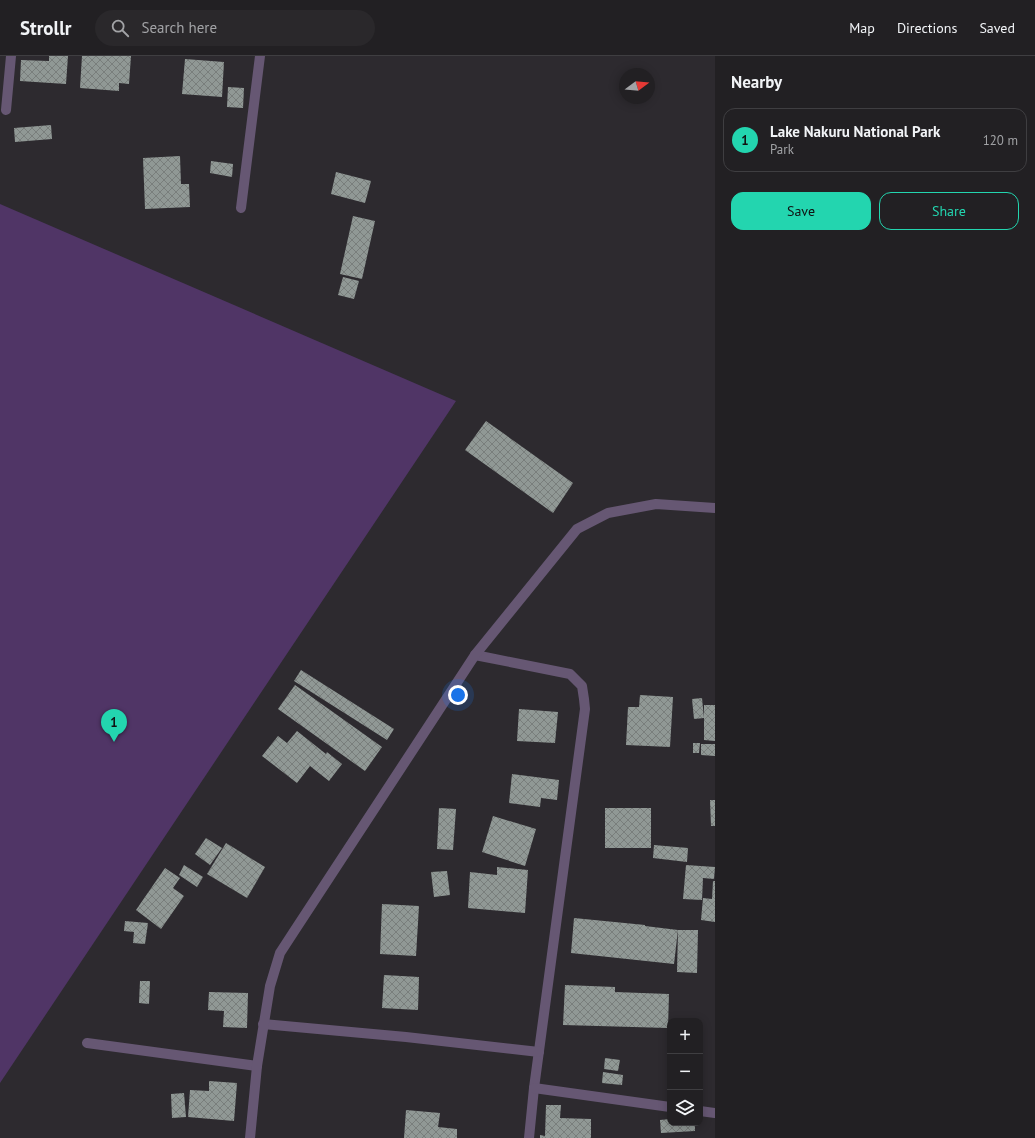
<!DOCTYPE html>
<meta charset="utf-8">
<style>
body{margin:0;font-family:"PT Sans",sans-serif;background:#2a282b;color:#f1f3f6}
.controls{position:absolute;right:12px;bottom:12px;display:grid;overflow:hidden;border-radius:8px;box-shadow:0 2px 10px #0003}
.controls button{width:36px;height:36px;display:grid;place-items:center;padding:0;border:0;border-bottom:1px solid #3f3e41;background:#222023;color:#f1f3f6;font:20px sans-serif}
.compass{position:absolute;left:619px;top:12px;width:36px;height:36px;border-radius:50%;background:#222023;box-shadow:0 2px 10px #0003;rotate:74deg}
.you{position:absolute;left:458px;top:639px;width:14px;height:14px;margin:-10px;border:3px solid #fff;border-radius:50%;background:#1a73e8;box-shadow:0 0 0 6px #1a73e833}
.badge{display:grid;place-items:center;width:26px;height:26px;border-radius:50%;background:#23d5af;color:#111;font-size:13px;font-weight:700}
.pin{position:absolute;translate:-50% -33px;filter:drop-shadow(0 1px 2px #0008)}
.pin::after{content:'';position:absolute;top:21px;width:14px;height:12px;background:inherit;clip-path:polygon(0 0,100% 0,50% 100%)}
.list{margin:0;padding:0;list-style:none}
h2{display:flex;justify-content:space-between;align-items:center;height:52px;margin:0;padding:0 16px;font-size:17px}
h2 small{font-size:13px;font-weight:400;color:#a2a3a6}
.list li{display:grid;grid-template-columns:26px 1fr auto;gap:12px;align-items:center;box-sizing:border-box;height:64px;margin:0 8px 8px;padding:0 8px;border:1px solid #3f3e41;border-radius:12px}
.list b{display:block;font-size:15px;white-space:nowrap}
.list p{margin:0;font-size:13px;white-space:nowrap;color:#a2a3a6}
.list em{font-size:13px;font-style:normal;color:#a2a3a6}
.actions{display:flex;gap:8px;padding:12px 16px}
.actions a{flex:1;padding:9px 0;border:1px solid #23d5af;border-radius:12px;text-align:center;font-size:14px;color:#23d5af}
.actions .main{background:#23d5af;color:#111}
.icon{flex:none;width:22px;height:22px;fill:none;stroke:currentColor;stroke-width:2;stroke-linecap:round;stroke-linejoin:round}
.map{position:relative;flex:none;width:715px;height:1082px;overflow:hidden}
header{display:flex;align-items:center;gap:24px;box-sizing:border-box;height:56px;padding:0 20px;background:#222023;border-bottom:1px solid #3f3e41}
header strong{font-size:19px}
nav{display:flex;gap:22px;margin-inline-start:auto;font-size:14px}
.search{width:280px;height:36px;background:#2a282b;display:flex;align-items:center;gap:10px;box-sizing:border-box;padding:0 14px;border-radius:22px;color:#a2a3a6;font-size:15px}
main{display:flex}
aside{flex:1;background:#222023}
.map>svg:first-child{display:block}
.park{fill:#503566}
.building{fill:url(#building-cross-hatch)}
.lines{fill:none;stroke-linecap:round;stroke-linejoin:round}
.minor{stroke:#665773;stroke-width:10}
</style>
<header>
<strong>Strollr</strong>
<div class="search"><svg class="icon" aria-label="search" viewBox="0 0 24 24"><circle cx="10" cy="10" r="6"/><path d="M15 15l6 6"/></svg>Search here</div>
<nav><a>Map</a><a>Directions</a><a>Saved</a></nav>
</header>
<main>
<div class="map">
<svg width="715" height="1082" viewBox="0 0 715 1082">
<defs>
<pattern id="building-cross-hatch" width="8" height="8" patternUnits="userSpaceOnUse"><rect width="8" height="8" fill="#909895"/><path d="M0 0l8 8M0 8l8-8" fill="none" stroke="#797e7c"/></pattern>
</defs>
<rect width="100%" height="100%" fill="#2d2a2f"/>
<!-- park -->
<path class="park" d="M0,148l456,197 -456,682z"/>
<!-- building -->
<g class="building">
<path d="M49,0h19l-2,28 -46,-3 1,-21 28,1z"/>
<path d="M82,0h49l-2,28 -10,-1v8l-39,-3z"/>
<path d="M185,3l39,3 -2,35 -40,-3z"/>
<path d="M228,31l16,1 -1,20 -16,-1z"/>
<path d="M51,69l1,14 -37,3 -1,-14z"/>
<path d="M180,100l1,28h8l1,23 -45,2 -2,-51z"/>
<path d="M211,105l22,3 -1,13 -22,-4z"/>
<path d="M336,116l35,9 -6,22 -34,-9z"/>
<path d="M353,160l22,5 -13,58 -22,-5z"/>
<path d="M343,221l16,4 -5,18 -16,-4z"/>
<path d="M486,365l87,62 -20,30 -88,-63z"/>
<path d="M301,614l93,59 -7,11 -93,-59z"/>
<path d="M295,629l87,62 -17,24 -87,-62z"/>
<path d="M640,639l33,2 -3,50 -44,-2 2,-38h11z"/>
<path d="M702,642l2,20 -10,1 -2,-20z"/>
<path d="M704,649h11v36l-11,-1z"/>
<path d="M519,653l39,3 -3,31 -38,-2z"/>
<path d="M297,675l29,23 1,-2 15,12 -13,17 -19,-15 -13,17 -35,-27 16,-20 9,7z"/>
<path d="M693,687h7l-1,10h-6z"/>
<path d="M701,688h14v12l-14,-1z"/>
<path d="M512,718l47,6 -2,20 -16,-2 -1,9 -31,-4z"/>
<path d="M710,744h5v26h-4z"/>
<path d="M439,752l17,1 -3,41 -16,-1z"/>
<rect x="605" y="752" width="46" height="40"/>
<path d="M493,760l43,13 -11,37 -43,-14z"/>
<path d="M206,782l16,10 -12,17 -15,-11z"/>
<path d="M226,787l39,24 -18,31 -40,-24z"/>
<path d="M654,789l34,3 -1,14 -34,-4z"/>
<path d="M184,809l19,12 -6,10 -18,-12z"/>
<path d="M686,809l29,2 -1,12 -11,-1 -1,22 -19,-1z"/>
<path d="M497,811l31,3 -3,43 -57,-5 2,-36 27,3z"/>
<path d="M165,812l15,10 -7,10 11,8 -23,33 -25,-19z"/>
<path d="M447,815l3,24 -16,2 -3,-25z"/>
<path d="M713,825h2v41l-14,-2 2,-22 9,1z"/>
<path d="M382,848l37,2 -3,50 -36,-2z"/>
<path d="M574,862l71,7v1l33,4 -4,34 -103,-11z"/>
<path d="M125,865l23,2 -3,21 -12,-1 1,-11 -10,-1z"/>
<path d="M678,874h20l-1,43 -20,-1z"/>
<path d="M384,919l35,2 -1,33 -36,-2z"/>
<path d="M140,925h10l-1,23 -10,-1z"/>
<path d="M565,929l50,2v5l54,2 -1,34 -105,-3z"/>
<path d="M209,936l39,1 -1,35 -24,-1 1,-16 -16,-1z"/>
<path d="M605,1002l15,2 -2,11 -14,-2z"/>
<path d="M603,1016l20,3 -1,10 -20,-2z"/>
<path d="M209,1025l28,2 -3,38 -46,-4 2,-27 19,1z"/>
<path d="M184,1037l2,24 -14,1 -1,-24z"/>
<path d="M546,1049h15l-1,13 31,1v19h-51v-3l5,1z"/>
<path d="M406,1054l34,3 -2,14 19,2v9h-53z"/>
<path d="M670,1063v4h25v8l-34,2 -1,-13z"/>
</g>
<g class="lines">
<!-- minor -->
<g class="minor">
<path d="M6,54l5,-54"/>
<path d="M241,152l19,-152"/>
<path d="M475,599l95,19 12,12 2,13 1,10 -51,379 -5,50"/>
<path d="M263,968l143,13 133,15"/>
<path d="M87,987l170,23"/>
<path d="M534,1032l136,19"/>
<path d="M700,1055l15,2"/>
<path d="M250,1082l7,-72 13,-80 10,-33 13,-20 182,-278 102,-126 31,-16 48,-9 59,4"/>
</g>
</g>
</svg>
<div class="controls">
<button>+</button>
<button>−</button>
<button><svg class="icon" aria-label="layers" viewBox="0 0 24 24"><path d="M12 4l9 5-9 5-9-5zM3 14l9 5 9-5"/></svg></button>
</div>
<svg class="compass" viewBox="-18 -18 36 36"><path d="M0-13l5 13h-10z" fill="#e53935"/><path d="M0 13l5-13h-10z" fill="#a2a3a6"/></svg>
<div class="you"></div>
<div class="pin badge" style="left:114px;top:686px">1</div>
</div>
<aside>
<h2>Nearby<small></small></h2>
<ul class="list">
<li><span class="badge">1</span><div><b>Lake Nakuru National Park</b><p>Park</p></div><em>120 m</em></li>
</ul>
<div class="actions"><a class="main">Save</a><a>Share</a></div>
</aside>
</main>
